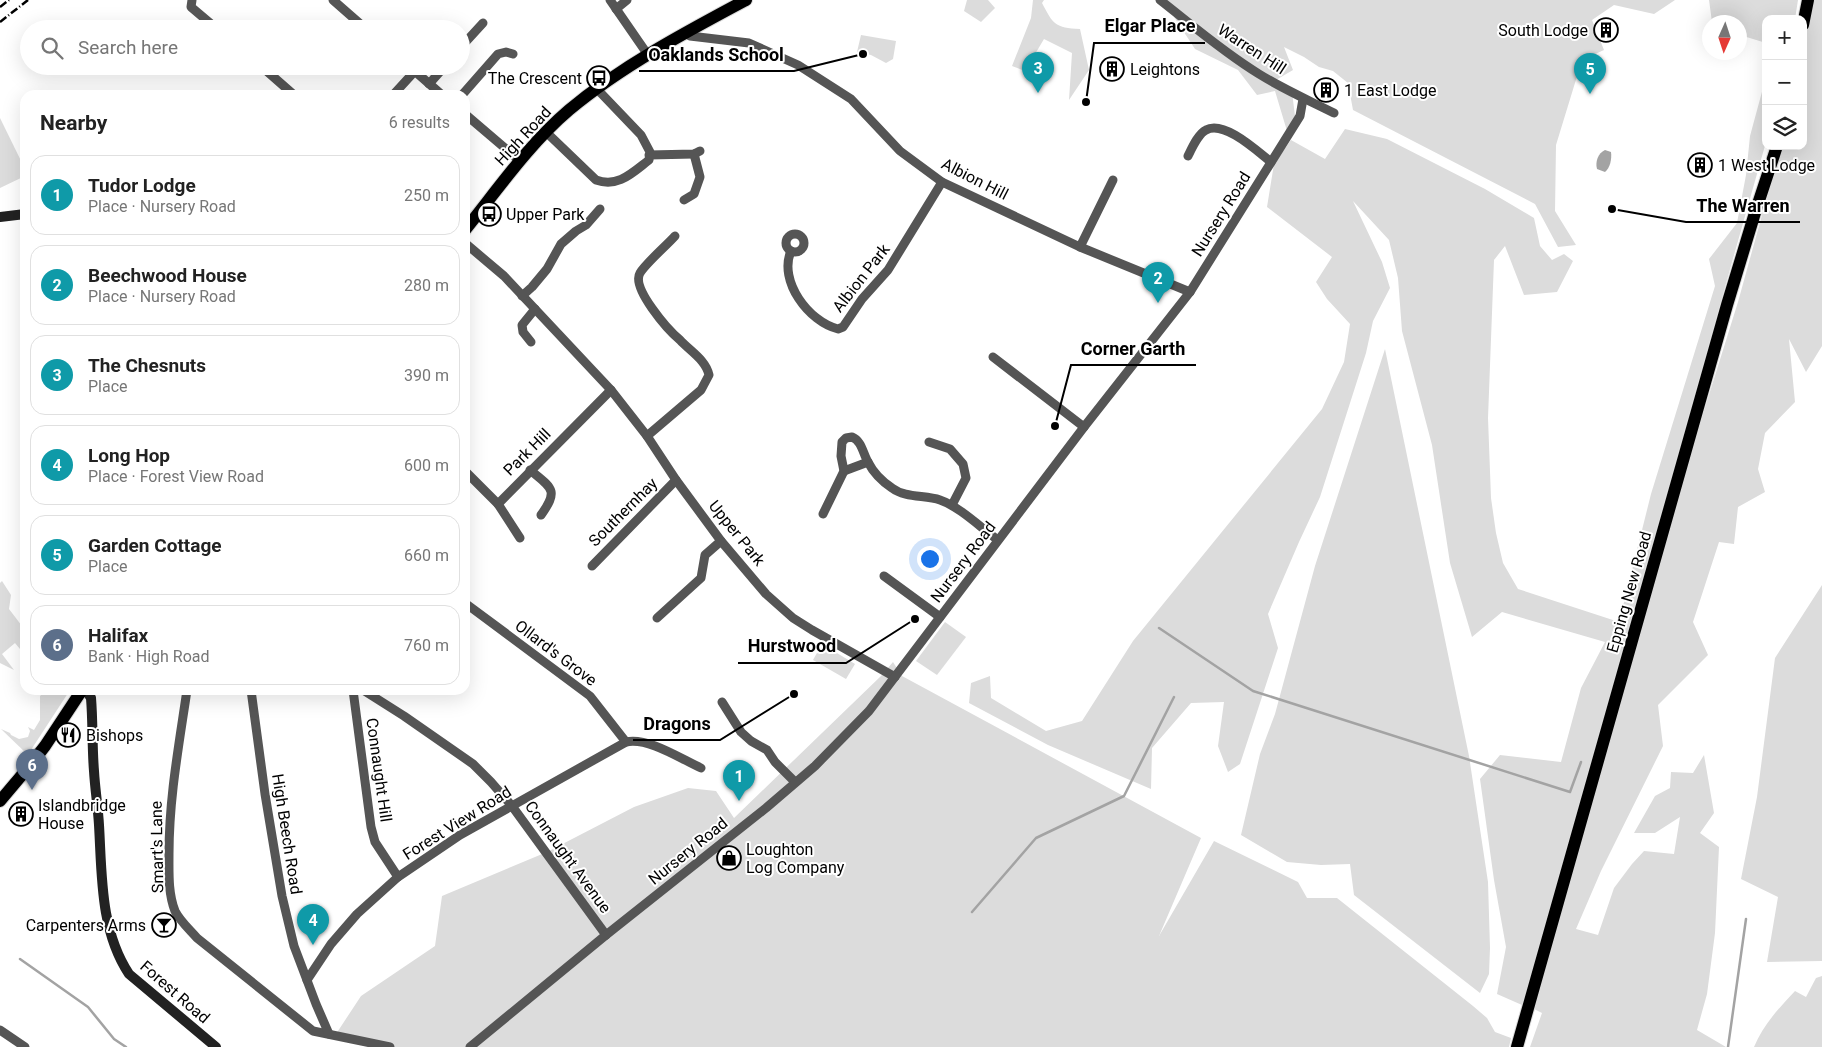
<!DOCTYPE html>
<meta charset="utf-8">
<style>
body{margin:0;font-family:Roboto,sans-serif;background:#f2f2f2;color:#222}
.controls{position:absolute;right:15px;top:15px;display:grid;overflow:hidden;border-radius:10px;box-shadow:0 5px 20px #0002}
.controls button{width:45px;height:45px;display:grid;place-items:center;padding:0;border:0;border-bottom:1px solid #e0e0e0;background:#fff;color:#222;font:25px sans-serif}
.compass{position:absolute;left:1702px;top:15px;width:45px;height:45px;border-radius:50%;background:#fff;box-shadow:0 5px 20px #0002;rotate:183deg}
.you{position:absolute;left:929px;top:558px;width:18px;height:18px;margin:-12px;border:4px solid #fff;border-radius:50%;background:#1a73e8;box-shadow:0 0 0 8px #1a73e833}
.badge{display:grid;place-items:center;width:32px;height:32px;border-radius:50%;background:#db2777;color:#fff;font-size:16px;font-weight:700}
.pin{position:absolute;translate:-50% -41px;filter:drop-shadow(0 1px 2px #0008)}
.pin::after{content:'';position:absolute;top:26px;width:18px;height:15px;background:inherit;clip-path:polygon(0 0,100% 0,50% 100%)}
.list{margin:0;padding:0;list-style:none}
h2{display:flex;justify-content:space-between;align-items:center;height:65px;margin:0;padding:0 20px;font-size:21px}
h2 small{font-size:16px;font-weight:400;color:#767676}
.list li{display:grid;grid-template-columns:32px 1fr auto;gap:15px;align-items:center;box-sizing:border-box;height:80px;margin:0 10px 10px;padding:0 10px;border:1px solid #e0e0e0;border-radius:15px}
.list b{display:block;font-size:19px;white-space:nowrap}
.list p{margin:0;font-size:16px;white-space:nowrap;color:#767676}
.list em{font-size:16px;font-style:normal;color:#767676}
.icon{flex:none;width:28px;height:28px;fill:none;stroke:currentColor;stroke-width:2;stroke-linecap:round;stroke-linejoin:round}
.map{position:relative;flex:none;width:1822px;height:1047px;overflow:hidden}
.search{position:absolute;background:#fff;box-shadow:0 5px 20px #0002;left:20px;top:20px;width:450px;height:55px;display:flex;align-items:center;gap:12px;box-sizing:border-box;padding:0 18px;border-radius:28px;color:#767676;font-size:19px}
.panel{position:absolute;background:#fff;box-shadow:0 5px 20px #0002;left:20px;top:90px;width:450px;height:605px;border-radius:15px}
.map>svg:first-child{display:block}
.green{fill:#dcdcdc}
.water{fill:#a3a3a3}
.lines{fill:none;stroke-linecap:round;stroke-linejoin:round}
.stream{stroke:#a3a3a3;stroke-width:2.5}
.primary-casing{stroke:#dbdbdb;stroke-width:14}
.street{stroke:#555;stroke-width:9}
.secondary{stroke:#222;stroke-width:10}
.primary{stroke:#000;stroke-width:12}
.rail{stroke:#000;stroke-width:2.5;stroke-dasharray:8 2.5 1 2.5;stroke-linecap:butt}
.labels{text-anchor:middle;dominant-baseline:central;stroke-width:4;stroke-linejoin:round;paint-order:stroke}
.poi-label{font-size:16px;fill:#000;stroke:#fff;text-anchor:start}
.street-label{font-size:16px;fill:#000;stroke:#fff}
.leader{fill:none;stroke:#000;stroke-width:2}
.callout-dot{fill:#000;stroke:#fff;stroke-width:2}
.callout-label{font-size:18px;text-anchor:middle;font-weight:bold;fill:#000;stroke:#fff;stroke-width:4;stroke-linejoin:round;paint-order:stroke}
</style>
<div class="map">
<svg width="1822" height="1047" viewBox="0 0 1822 1047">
<rect width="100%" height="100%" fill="#fff"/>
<!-- green -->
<g class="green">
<path d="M967,0h21l7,8 -14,14 -17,-11z"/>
<path d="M1033,0h11l-2,3c11,21 13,25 38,26l9,41 -20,30 3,-47 -28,-14 -19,32 -13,-5 19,-48z"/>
<path d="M1163,0h512l-21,14 -40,-9 -22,15 12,30 -22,10 -26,85 -1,66 21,34 -18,2 -23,-43 -182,-94 -5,-27 -15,-12 -14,-4 -15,-10 -20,-10 9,23 -17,10 16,12 3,24 -8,15 -12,-40 -18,4 -19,-25 -43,-21z"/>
<path d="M1709,0h89l-3,19h-29v24l-26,-8v-13h-28z"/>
<path d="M1811,0h11v346l-16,26 -17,-33 6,63 -30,31 -7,36 7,23 -27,15 -4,37 -15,-2 -26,80 15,33 -50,50 5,41 -62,125 -25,58 22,6 16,-47 18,-24 12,-13 30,3 6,-37 -25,16h-21l21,-37 15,-8 1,-16 22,1 11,-18 10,58 -14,20 19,14 -4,86 -8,61 -10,36 29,17h-196l12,-34 -8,-4 56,-205 48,-161 44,-162 56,-179 43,-156h22v-100z"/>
<path d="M861,35l35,6 -3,18 -7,4 -15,-8 -14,-3z"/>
<path d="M1766,77v65l-244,863 -25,-11 9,-47 -12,-67 -14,-101 20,-24 61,7 20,-74 24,-46 -103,-30 -30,25 -22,-74 -18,-118 -30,-114 -4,-53 -9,-38 -36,-39 29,61 8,26 -17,33 -7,32 -46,144 -21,45 -31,72 10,34 -38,116 -12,8 -10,-26 6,-44 -33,1 -39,45 -1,41 -103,-44 -79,-42 2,-20 19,-7 1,22 55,33 36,-10 51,-80 189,-232 22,-47 6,-38 -23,-25 -11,-17 16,-25 -65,-50 7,-43 17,-24 34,19 20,-30 42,10 98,50 49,29 6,28 12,14 12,-6 9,7 -16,31 -33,3 -19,-49 -11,14 -6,158 3,80 5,35 7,30 15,26 101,33 32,-128 64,-208 -6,-27 28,-36 9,-48 4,-39z"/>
<path d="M0,118l25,51v7l-25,12z"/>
<path d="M1385,349l84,407 19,126 2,66 -1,26 -9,19 -126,-98 -4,-31 -29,1 -34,-3 -46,-27 19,-81 15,-40 40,-148z"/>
<path d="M2,581l9,14 -2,14 16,21v25l-10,-12 -13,11 12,16 -14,-7v-80z"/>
<path d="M1822,585v376l-55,1 11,-65 -37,-18 16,-82 18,-139z"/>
<path d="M945,622l21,15 -29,38 -21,-14z"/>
<path d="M822,644l33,20 -9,15 -33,-19z"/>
<path d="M893,662l9,14 299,162 -42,98 55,-95 84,41 9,16h30l136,108 14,12 8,14 16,6 -2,9h-1115l-58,-13 25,-38 74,-50 7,-50 105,-44 87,-45 54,-19 28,3 18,27 147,-142z"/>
<path d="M46,690h24l-41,63 -2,1 -26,-25 9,4 1,2 8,4 9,-2 2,-6 -2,-4 6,3 6,-10v-24z"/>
<path d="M1822,976v71h-68c9,-22 25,-39 41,-56l11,6 10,-19z"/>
</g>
<!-- water -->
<path class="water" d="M1605,150l6,2c1,7 -1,16 -6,20l-8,-3c-2,-7 1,-16 8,-19z"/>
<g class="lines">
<!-- stream -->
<g class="stream">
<path d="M1159,628l94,63 317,101 11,-30"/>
<path d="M972,912l64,-74 88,-42 50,-99"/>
<path d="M20,959l68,48 26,32 12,8"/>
<path d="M1728,1047l18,-128"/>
</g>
<!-- primary casing -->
<g class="primary-casing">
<g id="primary">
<path d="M1803,25l5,-25"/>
<path d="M465,230c33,-41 64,-86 104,-120 53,-44 117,-78 177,-110"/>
<path d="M0,801l27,-32 18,-23 37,-56"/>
<path d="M1517,1047l210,-742 27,-89 23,-70"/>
</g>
</g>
<!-- street -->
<g class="street">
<path d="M192,0l-1,7 26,22"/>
<path d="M333,0l33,29"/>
<path d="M610,0l38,55"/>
<path d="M1160,0c32,25 63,52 99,74 24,15 49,26 75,39"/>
<path d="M616,9l11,-9"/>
<path d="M685,33l5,3 59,7 49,22 53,34 49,52 42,31 138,65 110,45"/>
<path d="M461,47l22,-24"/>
<path d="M261,66l33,29"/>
<path d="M409,66l33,29"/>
<path d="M429,84l16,-18"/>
<path d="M393,95l22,-24"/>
<path d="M462,95l36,-41 8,-2 7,2"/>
<path d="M465,114l55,47"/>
<path d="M546,132l50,48c22,8 36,-7 53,-20l1,-8 -9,-17 -44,-46"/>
<path d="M649,155l45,-1 6,-3"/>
<path d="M1188,156c4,-8 10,-22 18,-26 18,-10 51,21 65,32"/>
<path d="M684,200l10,-6 6,-17 -6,-23"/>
<circle cx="795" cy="243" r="9"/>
<path d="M465,243l39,33 107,114 36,46 29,44 45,61 45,53 27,24 19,12 83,47"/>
<path d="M1080,247l33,-67"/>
<path d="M791,251c-13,30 18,71 47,78l5,-2 19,-28 26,-29 54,-88"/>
<path d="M522,296l10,-9 15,-18 14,-25 15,-13 10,-6 14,-16"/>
<path d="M531,342l-8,-10 -1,-7 13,-16"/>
<path d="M993,357l91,70"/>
<path d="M647,436l54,-46 8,-15c-3,-15 -19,-24 -29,-35 -12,-10 -49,-52 -40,-67 6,-10 26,-27 35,-37"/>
<path d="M929,442l21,7 13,15 3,14 -14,27"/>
<path d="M530,470c22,18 29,20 11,45"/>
<path d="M465,471l33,33 113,-114"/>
<path d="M844,471l24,-9"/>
<path d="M498,504l22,34"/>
<path d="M823,514l21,-43 -3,-15 1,-14 4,-4 6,-1c10,4 11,17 16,25 5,10 15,20 24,26 13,10 33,7 48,12 20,7 41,28 58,40"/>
<path d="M592,566l84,-86"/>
<path d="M884,576l56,41"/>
<path d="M465,603l125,93 36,46"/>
<path d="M657,618l44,-40 4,-23 16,-14"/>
<path d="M187,690c-8,55 -18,108 -18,164 0,19 -1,39 6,57 5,10 14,18 22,27l116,93 77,16"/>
<path d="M251,690l14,104 17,102 12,50 22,58 13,30"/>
<path d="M353,690l18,137 4,15 23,35"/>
<path d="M363,690l41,26 69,48 18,18 21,24 94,129"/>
<path d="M722,702l19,30 10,9 16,9 8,12 20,20"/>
<path d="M307,980l24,-36 26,-30 41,-37 62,-42 166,-93c22,-5 55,17 75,26"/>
<path d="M0,1030l25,17"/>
<path d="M470,1047l136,-112 160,-127 49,-42 54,-55 215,-284 106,-135 110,-176 3,-17"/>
</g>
<!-- secondary -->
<g class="secondary">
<path d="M0,217l25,-3"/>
<path d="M86,690l5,8c2,24 1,49 3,73 1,18 4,36 5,54 3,50 1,105 30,149l87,73"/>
</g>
<!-- primary -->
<use href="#primary" class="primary"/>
<!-- rail -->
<g class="rail">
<path d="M0,7l9,-7"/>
<path d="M0,22l28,-22"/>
</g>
</g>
<!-- icons -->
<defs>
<g id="building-ring" transform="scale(1.25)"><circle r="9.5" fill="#fff" stroke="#000" stroke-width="1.5"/><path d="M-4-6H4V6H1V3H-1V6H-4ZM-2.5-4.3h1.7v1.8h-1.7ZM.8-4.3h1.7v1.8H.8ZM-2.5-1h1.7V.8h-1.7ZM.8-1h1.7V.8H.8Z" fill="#000"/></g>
<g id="bus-ring" transform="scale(1.25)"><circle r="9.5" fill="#fff" stroke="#000" stroke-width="1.5"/><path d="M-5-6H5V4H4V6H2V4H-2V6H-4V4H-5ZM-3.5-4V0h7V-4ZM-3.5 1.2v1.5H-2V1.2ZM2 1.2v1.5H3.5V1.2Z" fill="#000"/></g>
<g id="restaurant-ring" transform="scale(1.25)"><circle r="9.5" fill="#fff" stroke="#000" stroke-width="1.5"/><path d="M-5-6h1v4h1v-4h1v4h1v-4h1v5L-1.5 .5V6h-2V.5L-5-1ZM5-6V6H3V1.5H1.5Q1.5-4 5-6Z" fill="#000"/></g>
<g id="shop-ring" transform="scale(1.25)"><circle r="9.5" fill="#fff" stroke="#000" stroke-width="1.5"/><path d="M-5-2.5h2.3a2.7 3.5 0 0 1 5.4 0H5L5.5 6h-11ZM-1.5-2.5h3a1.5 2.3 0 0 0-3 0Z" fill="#000"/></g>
<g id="bar-ring" transform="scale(1.25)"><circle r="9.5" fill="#fff" stroke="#000" stroke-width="1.5"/><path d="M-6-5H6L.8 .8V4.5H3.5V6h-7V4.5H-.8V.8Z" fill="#000"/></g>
</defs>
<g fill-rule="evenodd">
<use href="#building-ring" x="1606" y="30"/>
<use href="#building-ring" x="1112" y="69"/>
<use href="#bus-ring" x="599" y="78"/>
<use href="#building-ring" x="1326" y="90"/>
<use href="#building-ring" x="1700" y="165"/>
<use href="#bus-ring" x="489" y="214"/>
<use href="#restaurant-ring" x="68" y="735"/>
<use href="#building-ring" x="21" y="814"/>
<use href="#shop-ring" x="729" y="858"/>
<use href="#bar-ring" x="164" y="925"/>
</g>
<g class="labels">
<!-- poi labels -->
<g class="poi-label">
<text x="1588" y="30" text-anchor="end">South Lodge</text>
<text x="1130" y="69">Leightons</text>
<text x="582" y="78" text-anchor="end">The Crescent</text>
<text x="1344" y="90">1 East Lodge</text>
<text x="1718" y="165">1 West Lodge</text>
<text x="506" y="214">Upper Park</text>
<text x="86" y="735">Bishops</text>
<text x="38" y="805">Islandbridge<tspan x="38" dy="18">House</tspan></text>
<text x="746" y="849">Loughton<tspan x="746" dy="18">Log Company</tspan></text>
<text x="146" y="925" text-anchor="end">Carpenters Arms</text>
</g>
<!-- street labels -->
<g class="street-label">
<text transform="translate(1252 49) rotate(33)">Warren Hill</text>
<text transform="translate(523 136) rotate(-47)">High Road</text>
<text transform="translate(975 179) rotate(27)">Albion Hill</text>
<text transform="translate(1221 214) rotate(-58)">Nursery Road</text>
<text transform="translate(861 278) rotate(-52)">Albion Park</text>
<text transform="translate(527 452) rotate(-45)">Park Hill</text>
<text transform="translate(623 512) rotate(-45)">Southernhay</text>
<text transform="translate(737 533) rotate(51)">Upper Park</text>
<text transform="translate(963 562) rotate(-53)">Nursery Road</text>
<text transform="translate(1629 592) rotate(-74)">Epping New Road</text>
<text transform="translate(556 653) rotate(37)">Ollard's Grove</text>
<text transform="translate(379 770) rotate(82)">Connaught Hill</text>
<text transform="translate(457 823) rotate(-32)">Forest View Road</text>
<text transform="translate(287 834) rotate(81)">High Beech Road</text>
<text transform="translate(157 847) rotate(-91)">Smart's Lane</text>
<text transform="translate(688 851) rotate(-39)">Nursery Road</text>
<text transform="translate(568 857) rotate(54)">Connaught Avenue</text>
<text transform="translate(175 992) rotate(41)">Forest Road</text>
</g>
</g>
<!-- callouts -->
<path class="leader" d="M1086 102L1094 43H1205M863 54L794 71H639M1612 209L1686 222H1800M1055 426L1071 365H1196M915 619L846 663H738M794 694L720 740H633"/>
<g class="callout-dot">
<circle cx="1086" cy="102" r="5"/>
<circle cx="863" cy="54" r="5"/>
<circle cx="1612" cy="209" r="5"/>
<circle cx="1055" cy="426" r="5"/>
<circle cx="915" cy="619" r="5"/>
<circle cx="794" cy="694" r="5"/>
</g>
<g class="callout-label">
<text x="1150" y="32">Elgar Place</text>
<text x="716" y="61">Oaklands School</text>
<text x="1743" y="212">The Warren</text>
<text x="1133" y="355">Corner Garth</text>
<text x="792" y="652">Hurstwood</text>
<text x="677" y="730">Dragons</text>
</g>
</svg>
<div class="controls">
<button>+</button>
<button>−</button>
<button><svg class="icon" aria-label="layers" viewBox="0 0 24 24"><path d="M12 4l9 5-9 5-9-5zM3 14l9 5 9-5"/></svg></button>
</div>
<svg class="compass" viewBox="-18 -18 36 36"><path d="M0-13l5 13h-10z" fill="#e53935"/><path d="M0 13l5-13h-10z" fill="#767676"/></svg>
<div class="you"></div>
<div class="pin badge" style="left:739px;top:801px;background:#0f9aa8">1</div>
<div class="pin badge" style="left:1158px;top:303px;background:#0f9aa8">2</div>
<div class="pin badge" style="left:1038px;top:93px;background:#0f9aa8">3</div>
<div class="pin badge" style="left:313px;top:945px;background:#0f9aa8">4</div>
<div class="pin badge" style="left:1590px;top:94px;background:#0f9aa8">5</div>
<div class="pin badge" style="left:32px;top:790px;background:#5c6f8a">6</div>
<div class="search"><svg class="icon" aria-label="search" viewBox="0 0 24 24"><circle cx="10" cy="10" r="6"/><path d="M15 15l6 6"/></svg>Search here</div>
<section class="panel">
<h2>Nearby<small>6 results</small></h2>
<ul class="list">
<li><span class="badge" style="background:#0f9aa8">1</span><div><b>Tudor Lodge</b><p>Place · Nursery Road</p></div><em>250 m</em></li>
<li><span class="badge" style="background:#0f9aa8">2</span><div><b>Beechwood House</b><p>Place · Nursery Road</p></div><em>280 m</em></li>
<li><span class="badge" style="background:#0f9aa8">3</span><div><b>The Chesnuts</b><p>Place</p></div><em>390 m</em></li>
<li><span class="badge" style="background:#0f9aa8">4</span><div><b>Long Hop</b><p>Place · Forest View Road</p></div><em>600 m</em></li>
<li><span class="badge" style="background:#0f9aa8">5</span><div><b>Garden Cottage</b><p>Place</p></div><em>660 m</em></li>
<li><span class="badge" style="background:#5c6f8a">6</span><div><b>Halifax</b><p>Bank · High Road</p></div><em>760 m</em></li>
</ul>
</section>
</div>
